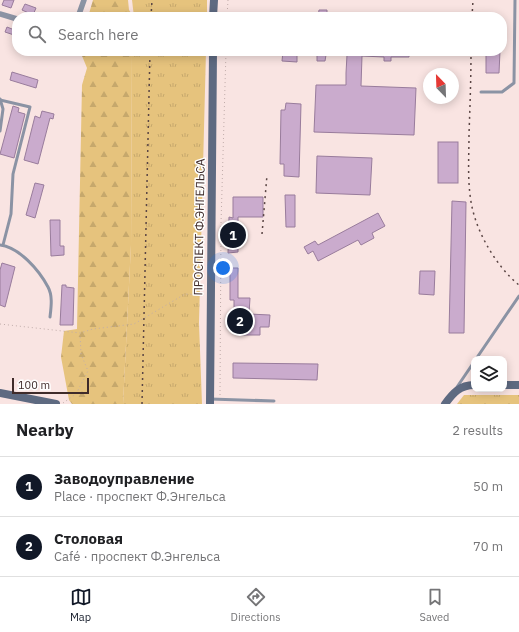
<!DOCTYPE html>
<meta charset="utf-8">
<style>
body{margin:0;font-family:"IBM Plex Sans",sans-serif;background:#f6f6f6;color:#202124}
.controls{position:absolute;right:12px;bottom:12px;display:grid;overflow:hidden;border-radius:8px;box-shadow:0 2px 10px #0003}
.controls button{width:36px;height:36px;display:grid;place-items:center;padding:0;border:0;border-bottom:1px solid #e0e0e0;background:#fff;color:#202124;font:20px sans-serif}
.compass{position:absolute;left:423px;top:68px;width:36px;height:36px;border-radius:50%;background:#fff;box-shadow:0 2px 10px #0003;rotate:337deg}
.scale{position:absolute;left:12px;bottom:10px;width:77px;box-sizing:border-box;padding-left:4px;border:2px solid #3f2b2a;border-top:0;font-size:11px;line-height:14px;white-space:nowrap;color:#3f2b2a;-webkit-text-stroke:3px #fff;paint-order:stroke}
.you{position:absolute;left:223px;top:268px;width:14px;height:14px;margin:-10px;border:3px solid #fff;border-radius:50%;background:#1a73e8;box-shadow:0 0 0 6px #1a73e833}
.badge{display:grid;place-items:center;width:26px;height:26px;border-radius:50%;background:#111827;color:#fff;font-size:13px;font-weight:700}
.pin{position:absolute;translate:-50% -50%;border:2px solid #fff;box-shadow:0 1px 4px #0006}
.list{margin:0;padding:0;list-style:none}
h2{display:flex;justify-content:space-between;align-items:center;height:52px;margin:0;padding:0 16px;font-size:17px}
h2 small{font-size:13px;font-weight:400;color:#757577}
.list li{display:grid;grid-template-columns:26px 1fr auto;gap:12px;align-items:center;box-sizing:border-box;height:60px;padding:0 16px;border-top:1px solid #e0e0e0}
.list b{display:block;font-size:15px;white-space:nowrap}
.list p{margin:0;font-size:13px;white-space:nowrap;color:#757577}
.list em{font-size:13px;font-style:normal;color:#757577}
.icon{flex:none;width:22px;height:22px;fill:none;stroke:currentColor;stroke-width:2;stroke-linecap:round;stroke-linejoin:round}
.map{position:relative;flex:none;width:519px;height:404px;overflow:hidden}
.search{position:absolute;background:#fff;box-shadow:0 2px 10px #0003;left:12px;right:12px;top:12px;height:44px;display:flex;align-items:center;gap:10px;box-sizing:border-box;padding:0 14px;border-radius:16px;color:#757577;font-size:15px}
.sheet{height:172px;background:#fff}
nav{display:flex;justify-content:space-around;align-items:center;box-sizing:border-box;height:56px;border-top:1px solid #e0e0e0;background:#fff;font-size:11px;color:#757577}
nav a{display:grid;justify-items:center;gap:2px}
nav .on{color:#111827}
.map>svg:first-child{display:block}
.grass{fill:url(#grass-tufts)}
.forest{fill:url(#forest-firs)}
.building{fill:#caabcd;stroke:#997c9c}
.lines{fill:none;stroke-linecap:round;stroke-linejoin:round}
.path{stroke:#c0acaa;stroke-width:1;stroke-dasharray:1 3;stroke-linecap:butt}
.lane{stroke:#8b93a4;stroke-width:3}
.street{stroke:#8b93a4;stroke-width:5.5}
.secondary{stroke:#5e6a81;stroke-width:8}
.rail{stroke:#5a4544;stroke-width:1.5;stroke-dasharray:2 4;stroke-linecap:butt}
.labels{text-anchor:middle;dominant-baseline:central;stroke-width:3;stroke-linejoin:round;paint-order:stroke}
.street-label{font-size:12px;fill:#3f2b2a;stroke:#fff}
</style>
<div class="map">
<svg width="519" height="404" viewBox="0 0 519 404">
<defs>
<pattern id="grass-tufts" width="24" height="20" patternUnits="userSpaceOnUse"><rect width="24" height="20" fill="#e6c37d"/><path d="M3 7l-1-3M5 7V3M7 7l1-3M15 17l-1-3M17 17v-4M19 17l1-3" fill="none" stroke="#c6a86c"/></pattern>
<pattern id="forest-firs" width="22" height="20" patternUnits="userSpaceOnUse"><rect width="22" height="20" fill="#e6c37d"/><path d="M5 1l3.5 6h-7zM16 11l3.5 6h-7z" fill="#c6a86c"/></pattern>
</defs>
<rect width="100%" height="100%" fill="#f9e4e2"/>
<!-- grass -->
<g class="grass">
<path d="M132,0h75v17h-73z"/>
<path d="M132,51h74l-7,272 3,81h-79l8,-159z"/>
<path d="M464,395h55v9h-62z"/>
</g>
<!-- forest -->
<g class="forest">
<path d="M93,0h35l1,10 5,7h-46z"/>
<path d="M80,51h52l-1,194 -8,159h-51l-3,-4 -8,-43 3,-26 13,-2 5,-244 5,-17z"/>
</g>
<!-- building -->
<g class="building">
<path d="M4,0h10l-3,8 -9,-3z"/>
<path d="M25,4l11,4 -3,7 -11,-5z"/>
<path d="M319,10h8v7h-9z"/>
<path d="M7,27l10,4v5l-12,-4z"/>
<path d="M283,51h14v11l-15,-1z"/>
<path d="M317,51h92v6h-18v4h-7v-4l-22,-1 -1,30 55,2 -2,47 -100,-3 2,-47h30v-12l1,-18h-21l-1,6h-8z"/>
<path d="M486,51h14l-1,22h-13z"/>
<path d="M12,72l26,8 -2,8 -26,-8z"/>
<path d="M286,103l15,1 -2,73 -15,-1v-12h-4l1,-54h4z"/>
<path d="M13,106l6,2 -1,4 7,2 -11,44 -14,-4z"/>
<path d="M42,111l12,3 -1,5 -3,-1 -12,46 -14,-4 11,-44 5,2z"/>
<rect x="438" y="142" width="20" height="41"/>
<path d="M317,156l55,2 -2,37 -54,-2z"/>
<path d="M35,183l9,2 -9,33 -9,-3z"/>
<path d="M285,195h10v32h-9z"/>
<path d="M233,197h30v20h-25v35l-10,1 1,-36 4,1z"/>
<path d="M452,201l14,1 -2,131h-15z"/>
<path d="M378,213l7,13 -13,7 2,5 -13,7 -3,-5 -40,21 -5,-10 -5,3 -4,-7 11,-6 3,4z"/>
<path d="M50,220h10v26h4v9l-13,1z"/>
<path d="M2,263l13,4 -10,40 -5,-2v-35z"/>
<path d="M230,268h8v30h12l-1,16 21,1 -1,12h-9v8h-20v-8l-6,-1v-26h-4z"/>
<path d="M420,271h15l-1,24 -15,-1z"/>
<path d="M62,285h4v2l8,1 -1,37h-13z"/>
<path d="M233,363l85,1 -1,16 -84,-2z"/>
</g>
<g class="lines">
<!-- path -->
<g class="path">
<path d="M227,17l1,-17"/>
<path d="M0,324l80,9 13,-4 41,-5 51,-30 19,1"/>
<path d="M220,395l1,-171 5,-173"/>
<path d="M63,403l13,-9 12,-23 -7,-17 -1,-20"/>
</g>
<!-- lane -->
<g class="lane">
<path d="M481,92h21l12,-9 1,-83"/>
<path d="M0,99l3,10 -3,22"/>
<path d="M0,100l30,7 -17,67 -2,40 -8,31"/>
<path d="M0,245c19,2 39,25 48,42 5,9 3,21 2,30"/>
<path d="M476,359l43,-63"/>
<path d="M457,387l17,-25"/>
<path d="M210,399l64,2"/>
</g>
<!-- street -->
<g class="street">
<path d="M0,14l17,5"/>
<path d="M78,17l6,-17"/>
</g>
<!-- secondary -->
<g class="secondary">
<path d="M213,17l1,-17"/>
<path d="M504,385h15"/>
<path d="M0,393l56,11"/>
<path d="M210,404l3,-353"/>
<path d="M445,404c8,-11 15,-19 29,-19"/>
</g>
<!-- rail -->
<g class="rail">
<path d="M151,17l1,-17"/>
<path d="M472,17l1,-17"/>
<path d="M471,51c0,28 -1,55 -2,83 0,25 -2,49 3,73 6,28 25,60 47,78"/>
<path d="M262,234l5,-59"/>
<path d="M142,404l8,-353"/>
</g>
</g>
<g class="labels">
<!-- street labels -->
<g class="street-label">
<text transform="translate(199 227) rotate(-89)">ПРОСПЕКТ Ф.ЭНГЕЛЬСА</text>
</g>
</g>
</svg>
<div class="controls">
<button><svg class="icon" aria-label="layers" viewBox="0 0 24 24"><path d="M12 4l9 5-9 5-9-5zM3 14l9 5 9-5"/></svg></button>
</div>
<svg class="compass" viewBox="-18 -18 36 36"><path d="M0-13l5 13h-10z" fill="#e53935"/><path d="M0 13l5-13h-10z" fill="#757577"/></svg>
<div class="scale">100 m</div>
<div class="you"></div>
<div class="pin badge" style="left:233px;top:235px">1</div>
<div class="pin badge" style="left:240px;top:321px">2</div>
<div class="search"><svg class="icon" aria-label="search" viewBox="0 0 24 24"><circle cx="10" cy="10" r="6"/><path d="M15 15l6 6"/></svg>Search here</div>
</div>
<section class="sheet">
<h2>Nearby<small>2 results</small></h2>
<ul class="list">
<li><span class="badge">1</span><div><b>Заводоуправление</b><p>Place · проспект Ф.Энгельса</p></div><em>50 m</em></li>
<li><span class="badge">2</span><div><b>Столовая</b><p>Café · проспект Ф.Энгельса</p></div><em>70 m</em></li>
</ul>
</section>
<nav>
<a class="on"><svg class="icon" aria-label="map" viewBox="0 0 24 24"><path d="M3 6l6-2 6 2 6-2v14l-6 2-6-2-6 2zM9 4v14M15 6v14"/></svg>Map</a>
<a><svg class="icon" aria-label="directions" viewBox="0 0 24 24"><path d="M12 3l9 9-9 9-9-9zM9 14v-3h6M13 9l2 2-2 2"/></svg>Directions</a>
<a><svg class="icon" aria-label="saved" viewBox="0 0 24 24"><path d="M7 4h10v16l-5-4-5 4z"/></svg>Saved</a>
</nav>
